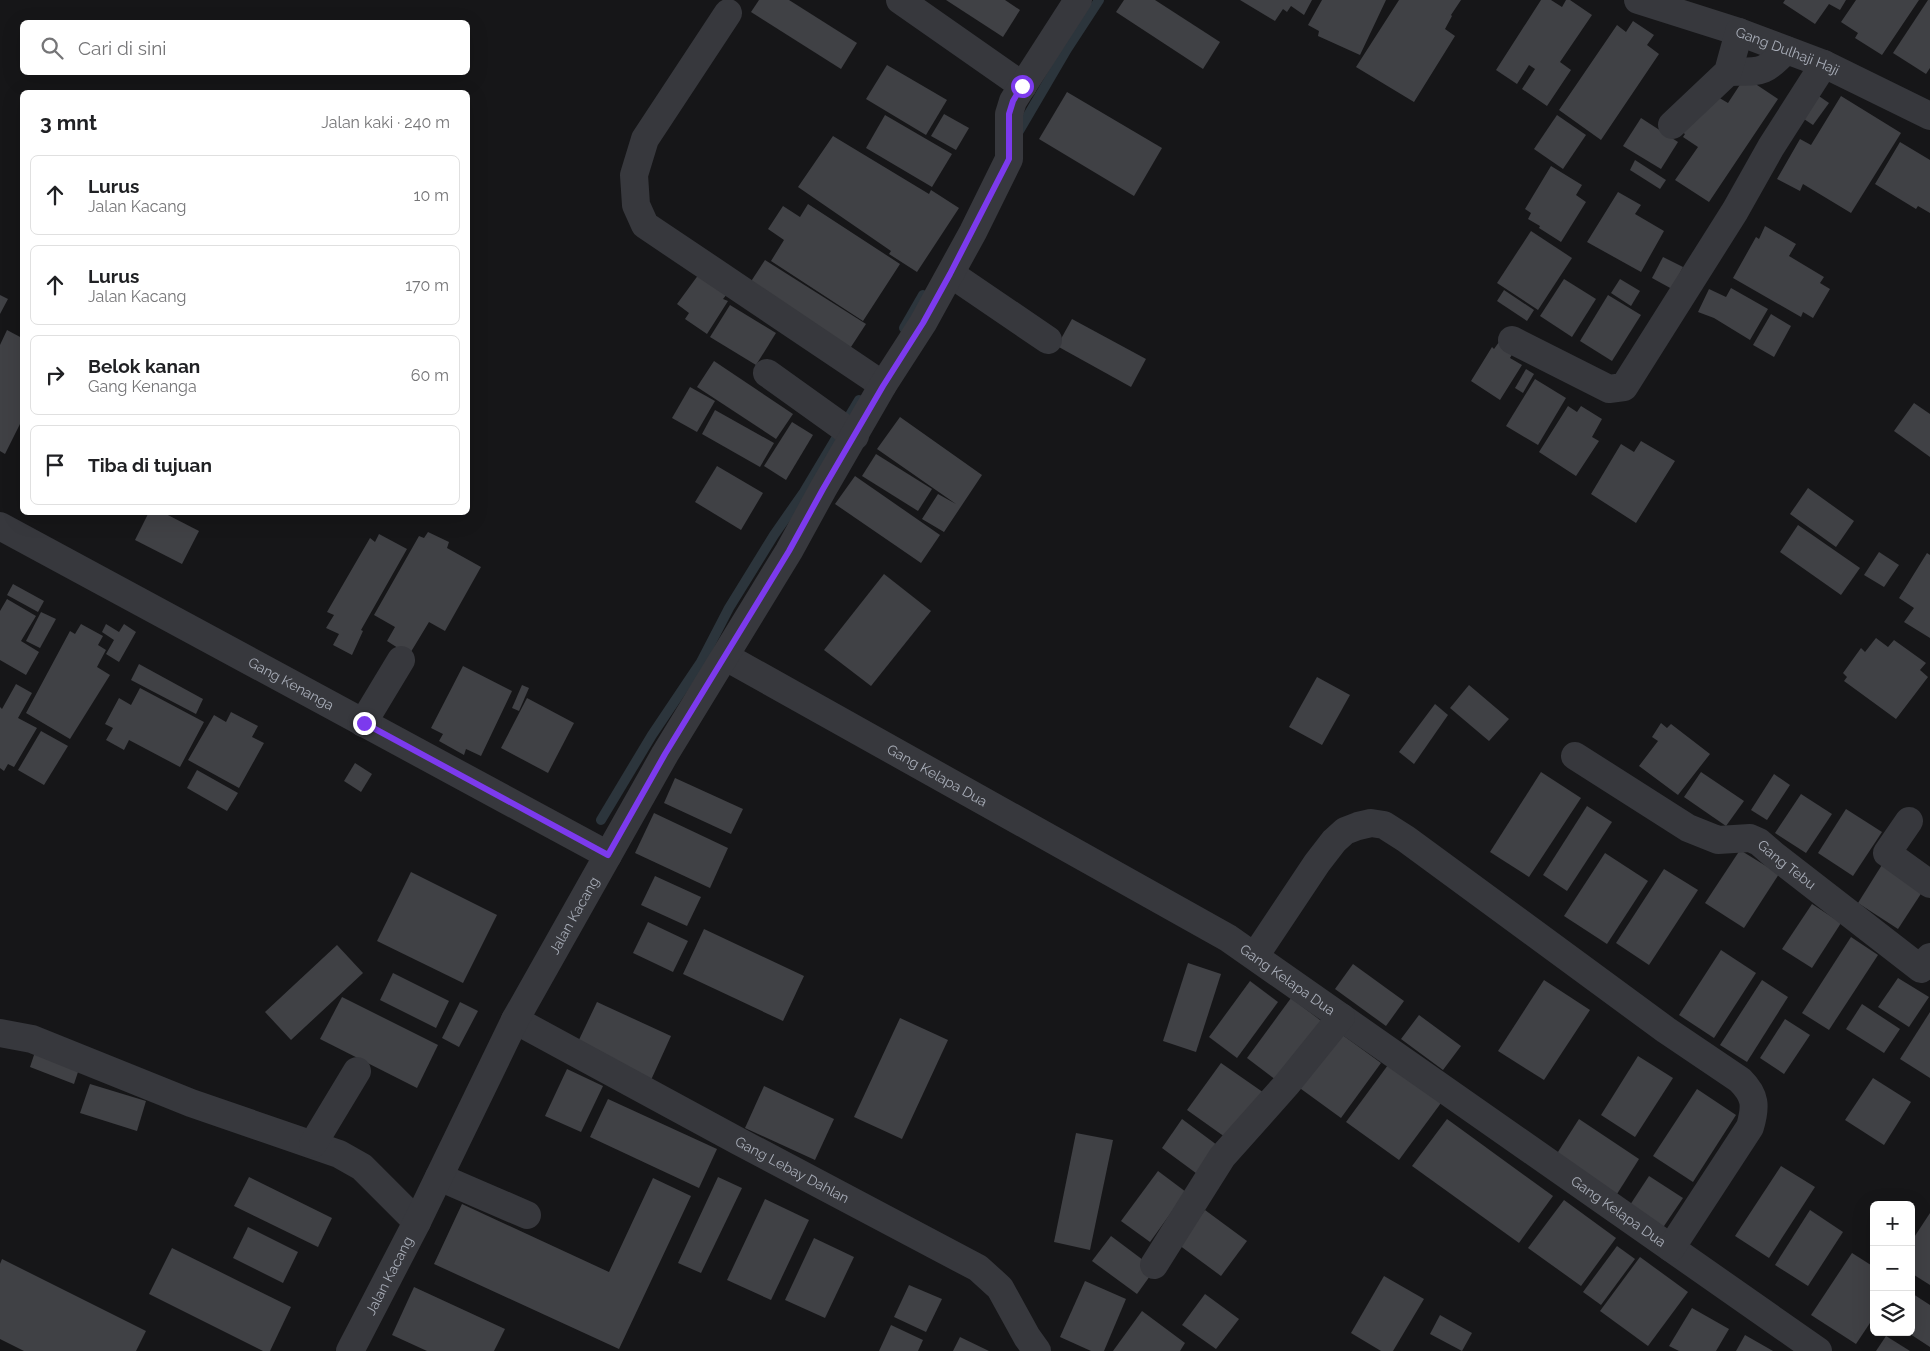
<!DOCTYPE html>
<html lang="id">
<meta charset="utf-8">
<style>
body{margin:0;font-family:Raleway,sans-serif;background:#f2f2f2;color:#202124}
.controls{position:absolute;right:15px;bottom:15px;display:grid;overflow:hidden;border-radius:8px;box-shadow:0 5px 20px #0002}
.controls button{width:45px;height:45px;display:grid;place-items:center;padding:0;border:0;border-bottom:1px solid #e0e0e0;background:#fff;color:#202124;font:25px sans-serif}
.stop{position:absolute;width:15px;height:15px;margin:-11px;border:4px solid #7c3aed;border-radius:50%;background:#fff}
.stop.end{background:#7c3aed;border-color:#fff;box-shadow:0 1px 5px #0008}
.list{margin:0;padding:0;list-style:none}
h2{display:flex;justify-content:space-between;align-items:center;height:65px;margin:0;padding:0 20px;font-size:21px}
h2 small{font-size:16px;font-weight:400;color:#757577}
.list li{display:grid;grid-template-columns:32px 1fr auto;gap:15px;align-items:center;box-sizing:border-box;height:80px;margin:0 10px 10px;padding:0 10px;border:1px solid #e0e0e0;border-radius:8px}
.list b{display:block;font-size:19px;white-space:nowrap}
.list p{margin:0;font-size:16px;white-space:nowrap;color:#757577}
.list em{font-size:16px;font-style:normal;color:#757577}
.icon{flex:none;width:28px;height:28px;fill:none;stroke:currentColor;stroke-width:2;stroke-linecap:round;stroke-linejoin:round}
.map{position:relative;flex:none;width:1930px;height:1351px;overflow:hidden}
.search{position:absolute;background:#fff;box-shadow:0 5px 20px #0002;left:20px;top:20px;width:450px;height:55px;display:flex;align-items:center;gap:12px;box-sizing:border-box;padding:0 18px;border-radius:8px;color:#757577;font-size:19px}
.panel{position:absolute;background:#fff;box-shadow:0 5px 20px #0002;left:20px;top:90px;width:450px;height:425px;border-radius:8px}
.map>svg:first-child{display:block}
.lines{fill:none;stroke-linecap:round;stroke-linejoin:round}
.stream{stroke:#2c353c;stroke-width:10}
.building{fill:#404145}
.minor{stroke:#37383d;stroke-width:28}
.route{stroke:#7c3aed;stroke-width:6}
.labels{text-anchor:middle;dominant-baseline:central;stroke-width:4;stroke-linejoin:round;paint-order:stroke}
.street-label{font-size:14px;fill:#a8adb8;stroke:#111113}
</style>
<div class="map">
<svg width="1930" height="1351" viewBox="0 0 1930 1351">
<rect width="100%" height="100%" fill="#161618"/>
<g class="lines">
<!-- stream -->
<g class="stream">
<path d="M1016,136l51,-87 32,-49"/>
<path d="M904,328l19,-33"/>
<path d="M601,820l51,-85 49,-73 28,-54 45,-73 30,-43 55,-92"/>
</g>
</g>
<!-- building -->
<g class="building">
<path d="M759,0h30l68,43 -16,26 -90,-57z"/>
<path d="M946,0h59l15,10 -17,27z"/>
<path d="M1124,0h31l65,42 -17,27 -87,-57z"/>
<path d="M1240,0h72l-8,15 -13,-9 -4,6 -4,-3 -8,12z"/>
<path d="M1322,0h64l-26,55 -42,-19 1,-5 -11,-6z"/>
<path d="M1399,0h62l-10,15 1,1 -7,13 10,7 -41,66 -58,-35z"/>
<path d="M1541,0h10l11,7 4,-7h4l22,15 -32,47 11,8 -24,36 -25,-17 13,-20 -6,-4 -12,19 -21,-14z"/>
<path d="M1785,0h61l-6,10 -11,-6 -14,20 -32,-21z"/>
<path d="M1856,0h63l-37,55 -27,-17 3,-5 -17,-11z"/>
<path d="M1928,0h2v68l-4,6 -33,-21z"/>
<path d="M1633,21l21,14 -7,10 12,9 -58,86 -42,-30 58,-85 9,7z"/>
<path d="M887,65l60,35 -21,35 -60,-36z"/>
<path d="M1745,77l33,22 -69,103 -34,-22 23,-33 -15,-10 2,-3 -6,-4 32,-37 17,10z"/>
<path d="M1067,92l95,56 -28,48 -95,-57z"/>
<path d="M1813,92l16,11 -16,22 -15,-10z"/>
<path d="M1841,96l60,37 -50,80 -48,-29 -3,7 -23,-12 23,-40 11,6z"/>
<path d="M944,114l25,14 -13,22 -25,-14z"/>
<path d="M885,115l67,39 -20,33 -66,-39z"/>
<path d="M1557,115l29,20 -23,34 -29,-20z"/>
<path d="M1641,118l37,24 -17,27 -38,-23z"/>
<path d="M833,136l96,58 2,-4 28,18 -42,64 -28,-18 2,-3 -93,-64z"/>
<path d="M1900,142l30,18v53l-12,-7 -2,3 -41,-25z"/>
<path d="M1635,160l31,20 -6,9 -30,-19z"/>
<path d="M1551,166l31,19 -6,10 10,7 -25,40 -22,-14 1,-2 -12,-7 3,-6 -6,-4z"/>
<path d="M1618,192l23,13 -6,9 29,17 -23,41 -54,-30z"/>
<path d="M808,204l92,60 -37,57 -92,-60 13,-21 -16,-11 15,-23 17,11z"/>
<path d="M1765,226l31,18 -7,12 35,21 -4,6 10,6 -17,29 -10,-6 -2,5 -68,-39 23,-41 3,2z"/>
<path d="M1531,231l41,27 -34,52 -41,-27z"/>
<path d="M1663,257l20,10 -11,22 -20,-11z"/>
<path d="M765,260l101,64 -17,26 -101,-64z"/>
<path d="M699,274l28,20 -4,5 5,2 -21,33 -22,-15 4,-6 -12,-9z"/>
<path d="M1564,279l32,20 -24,38 -32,-21z"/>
<path d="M1620,279l20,12 -9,15 -20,-13z"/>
<path d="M1731,288l37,21 -18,31 -36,-22 -16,-6 11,-23 17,8z"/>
<path d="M1504,290l30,20 -7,11 -30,-20z"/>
<path d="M0,295l8,4 -8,15z"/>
<path d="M1608,295l33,20 -29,46 -32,-20z"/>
<path d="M730,305l46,28 -20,32 -46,-28z"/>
<path d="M1771,314l20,12 -17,31 -21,-12z"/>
<path d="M1072,319l74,40 -15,28 -74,-41z"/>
<path d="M7,330l15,8v82l-17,34 -5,-3v-106z"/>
<path d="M1499,342l15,9 -4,7 12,7 -22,35 -29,-19 21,-34 2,2z"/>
<path d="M714,361l79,53 -17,25 -79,-52z"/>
<path d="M1526,369l8,5 -11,19 -8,-5z"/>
<path d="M1535,379l31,19 -28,47 -32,-19z"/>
<path d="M690,387l25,14 -18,31 -25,-14z"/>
<path d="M1914,403l16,11v43l-36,-26z"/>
<path d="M1568,406l9,6 4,-6 21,13 -10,18 7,4 -23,35 -37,-24z"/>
<path d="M715,410l59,33 -14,24 -58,-33z"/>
<path d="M900,417l82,58 -38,57 -22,-13 16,-25 18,10 -79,-55z"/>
<path d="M792,422l21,13 -27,45 -22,-14z"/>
<path d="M1641,441l34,20 -39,62 -45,-29 30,-50 13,8z"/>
<path d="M876,454l56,35 -14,22 -56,-35z"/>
<path d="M717,466l46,27 -22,37 -46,-28z"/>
<path d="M855,476l85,59 -19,28 -86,-59z"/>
<path d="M1808,488l46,33 -18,26 -46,-33z"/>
<path d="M149,512h13l37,19 -17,33 -47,-24z"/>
<path d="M1798,525l62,43 -19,27 -61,-43z"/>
<path d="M428,532l21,10 -2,6 34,19 -36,64 -16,-9 -20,33 -22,-14 8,-14 -21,-12 45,-79 5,2z"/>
<path d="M379,534l28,15 -46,81 2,1 -11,24 -19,-10 6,-11 -13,-6 8,-13 -7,-3 43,-74 5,4z"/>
<path d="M1879,552l20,13 -15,22 -20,-12z"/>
<path d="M1927,553l3,2v83l-26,-16 10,-14 -15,-10z"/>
<path d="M884,574l47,37 -60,75 -47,-36z"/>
<path d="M13,584l31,17 -6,11 -31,-17z"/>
<path d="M7,599l29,17 -15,25 18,11 -13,23 -26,-15v-49z"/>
<path d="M41,612l15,7 -16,29 -14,-7z"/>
<path d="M81,624l22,12 -5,9 8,5 -9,17 13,8 -40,64 -44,-26 44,-82 5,3z"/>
<path d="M106,624l13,8 5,-8 12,8 -17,30 -13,-8 8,-14 -12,-8z"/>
<path d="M1876,638l12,9 6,-7 32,23 -6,7 8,7 -32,42 -52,-38 3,-4 -4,-4 18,-25 4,4z"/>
<path d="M139,664l64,35 -7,15 -65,-34z"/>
<path d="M463,666l49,25 -31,65 -15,-7 -2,6 -25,-14 4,-7 -12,-6z"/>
<path d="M1317,677l33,18 -28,50 -33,-18z"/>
<path d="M16,684l16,9 -14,25 19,10 -23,39 -6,-3 -4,7 -4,-3v-61l2,2z"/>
<path d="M522,685l7,3 -10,23 -7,-3z"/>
<path d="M1469,685l40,34 -20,22 -39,-33z"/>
<path d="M140,688l64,34 -24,45 -51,-27 -5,10 -18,-10 7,-12 -8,-4 14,-26 12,7z"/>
<path d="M527,698l47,25 -26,50 -47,-25z"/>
<path d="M1435,704l13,11 -34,49 -15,-12z"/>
<path d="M231,712l27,14 -6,11 12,6 -25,45 -51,-28 26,-45 12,7z"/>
<path d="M1661,723l6,5 4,-4 39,30 -32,41 -39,-29 19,-25 -6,-4z"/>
<path d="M41,731l27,15 -24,39 -26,-15z"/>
<path d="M355,763l17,11 -11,18 -17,-11z"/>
<path d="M197,770l41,23 -11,18 -40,-23z"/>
<path d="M1541,772l40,26 -52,79 -39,-25z"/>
<path d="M1701,772l43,29 -18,25 -42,-29z"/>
<path d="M1774,774l16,11 -23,35 -16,-10z"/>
<path d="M675,778l68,31 -12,25 -67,-31z"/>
<path d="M1801,794l31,20 -26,39 -31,-20z"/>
<path d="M1587,806l25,16 -45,69 -24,-16z"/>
<path d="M1846,809l36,23 -29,44 -35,-23z"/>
<path d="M654,813l74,35 -18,40 -75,-35z"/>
<path d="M1740,850l39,24 -35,54 -39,-25z"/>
<path d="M1605,853l43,28 -41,63 -43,-28z"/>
<path d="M1885,860l41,26 -28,43 -40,-26z"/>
<path d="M1664,869l34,21 -49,75 -33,-22z"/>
<path d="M411,872l86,43 -34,68 -86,-42z"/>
<path d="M655,876l46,21 -14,29 -46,-21z"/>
<path d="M1812,904l29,19 -29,45 -30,-19z"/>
<path d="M648,922l40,19 -15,31 -40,-19z"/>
<path d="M704,929l100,47 -21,45 -100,-47z"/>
<path d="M1851,937l27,18 -49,75 -27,-17z"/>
<path d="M337,945l26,28 -72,67 -26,-28z"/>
<path d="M1721,950l35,23 -42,65 -35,-23z"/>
<path d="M1188,963l33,11 -25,78 -33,-11z"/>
<path d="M1353,964l51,37 -18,25 -51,-37z"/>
<path d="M393,973l56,28 -13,27 -56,-28z"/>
<path d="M1898,978l31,19 -20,30 -31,-20z"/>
<path d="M1544,980l46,30 -46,70 -46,-29z"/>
<path d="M1762,980l26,17 -41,65 -27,-17z"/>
<path d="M1250,981l28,21 -41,56 -28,-21z"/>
<path d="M342,997l96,48 -21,43 -97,-49z"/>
<path d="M1291,998l33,25 -44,60 -33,-25z"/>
<path d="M460,1002l18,9 -19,36 -17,-9z"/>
<path d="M597,1002l74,34 -20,44 -75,-34z"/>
<path d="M1862,1004l38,25 -16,24 -38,-24z"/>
<path d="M1930,1012v66l-30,-19z"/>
<path d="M1419,1015l42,31 -18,24 -42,-31z"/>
<path d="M900,1018l48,22 -46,99 -48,-22z"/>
<path d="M1785,1019l25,16 -26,39 -24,-16z"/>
<path d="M1337,1031l44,32 -40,55 -44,-32z"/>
<path d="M35,1052l44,17 -5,15 -44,-17z"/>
<path d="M1638,1056l35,22 -38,59 -34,-22z"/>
<path d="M1221,1063l46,32 -35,47 -45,-32z"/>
<path d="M1388,1065l53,38 -42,57 -53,-38z"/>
<path d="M567,1069l36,17 -22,46 -36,-16z"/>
<path d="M1873,1078l38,24 -27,43 -39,-25z"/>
<path d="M90,1084l56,17 -9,30 -57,-18z"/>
<path d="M764,1086l70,33 -19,41 -70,-32z"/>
<path d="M1697,1089l39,26 -43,67 -40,-26z"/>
<path d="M608,1099l109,50 -18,39 -109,-51z"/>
<path d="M1182,1119l43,32 -21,28 -42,-31z"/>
<path d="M1447,1119l106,77 -34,47 -107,-77z"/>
<path d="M1579,1119l60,40 -22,35 -61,-39z"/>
<path d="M1076,1133l37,7 -23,110 -36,-8z"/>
<path d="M1781,1166l34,21 -46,71 -34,-22z"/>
<path d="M1158,1171l28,21 -36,50 -29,-21z"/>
<path d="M1649,1176l34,22 -21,31 -34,-21z"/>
<path d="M249,1177l83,41 -14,29 -84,-41z"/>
<path d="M718,1177l24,11 -41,85 -23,-10z"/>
<path d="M653,1178l38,18 -72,153 -185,-85 28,-60 147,68z"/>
<path d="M765,1199l44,21 -38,80 -44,-20z"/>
<path d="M1564,1200l52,38 -35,48 -53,-38z"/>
<path d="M1205,1210l42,31 -26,35 -42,-31z"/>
<path d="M1810,1210l33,22 -35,54 -33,-21z"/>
<path d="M1930,1213v72l-19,-12v-31z"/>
<path d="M248,1227l50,25 -15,31 -50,-25z"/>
<path d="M1111,1236l44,33 -18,25 -45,-33z"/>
<path d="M814,1238l40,19 -29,61 -40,-18z"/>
<path d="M1617,1246l18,13 -34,46 -18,-13z"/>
<path d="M172,1248l119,59 -21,44h-7l-114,-57z"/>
<path d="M1852,1253l22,14v50l-18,27 -45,-29z"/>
<path d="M1640,1257l48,35 -40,54 -48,-35z"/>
<path d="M2,1259l144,72 -10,20h-112l-24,-12v-75z"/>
<path d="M1384,1276l40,23 -31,52h-12l-30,-18z"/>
<path d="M1085,1281l41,18 -22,52h-13l-31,-14z"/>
<path d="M909,1285l33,14 -16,33 -32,-15z"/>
<path d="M414,1287l91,42 -11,22h-67l-35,-16z"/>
<path d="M1205,1294l34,25 -23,30 -34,-24z"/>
<path d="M1913,1294l17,11v42l-23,-15h4z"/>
<path d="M1692,1308l37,21 -13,22h-37l-10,-5z"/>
<path d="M1142,1311l43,32 -5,8h-67z"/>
<path d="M1440,1315l32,18 -10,18 -32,-17z"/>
<path d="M891,1325l32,15 -5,11h-39z"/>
<path d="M1745,1335l28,16h-37z"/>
<path d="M1886,1336l24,15h-34z"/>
<path d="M960,1337l29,14h-36z"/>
</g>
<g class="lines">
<!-- minor -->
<g class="minor">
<path d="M900,0l123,86"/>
<path id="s1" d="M1638,0l101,32 85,32 106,52"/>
<path d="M728,13l-83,126 -11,36 2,30 9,20 238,160"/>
<path d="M1728,72c32,-1 35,3 58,-22"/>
<path d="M1672,125l56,-53 11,-40"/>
<path d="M951,274l97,66"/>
<path d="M1512,340l97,49 15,-2 111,-176 36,-64 53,-83"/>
<path d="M767,373l88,63"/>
<path id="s2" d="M0,526l608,329"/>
<path id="s3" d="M726,657l502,281 590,413"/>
<path d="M363,723l38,-63"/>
<path id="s4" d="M1575,756l113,72 30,12 32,-2 9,4 15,13 147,114 9,-12"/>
<path d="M1909,821l-22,32 43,31"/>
<path d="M1255,956l62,-93 17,-22 11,-10 13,-5 13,-3 13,2 22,14 260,191 74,50c16,16 16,26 10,47l-79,121"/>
<path id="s5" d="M515,1020l223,121 240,127 22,20 27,49 10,14"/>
<path d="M0,1033l32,6 159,64 148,51 23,13 55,55"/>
<path d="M313,1144l44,-73"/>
<path d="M439,1177l88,38"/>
<path d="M1154,1265l68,-108 65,-73 54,-67"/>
<path id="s6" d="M350,1351l67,-129 98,-202 150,-266 124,-203 34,-62 60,-104 40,-62 50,-91 36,-73v-45l4,-13 65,-101"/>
</g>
</g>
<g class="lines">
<!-- route -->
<path class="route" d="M364,723l244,132 57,-101 124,-203 34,-62 60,-103 40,-63 27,-49 59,-115v-45l4,-13 9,-15"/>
</g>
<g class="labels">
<!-- street labels -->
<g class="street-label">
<text stroke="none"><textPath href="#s1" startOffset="158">Gang Dulhaji Haji</textPath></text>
<text stroke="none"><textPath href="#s2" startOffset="331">Gang Kenanga</textPath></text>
<text stroke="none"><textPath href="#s3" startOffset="242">Gang Kelapa Dua</textPath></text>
<text stroke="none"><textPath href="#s4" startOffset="244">Gang Tebu</textPath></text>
<text stroke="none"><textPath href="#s6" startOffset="490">Jalan Kacang</textPath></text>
<text stroke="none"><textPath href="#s3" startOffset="648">Gang Kelapa Dua</textPath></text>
<text stroke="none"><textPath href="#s5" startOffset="315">Gang Lebay Dahlan</textPath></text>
<text stroke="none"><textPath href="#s3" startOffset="1052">Gang Kelapa Dua</textPath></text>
<text stroke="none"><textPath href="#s6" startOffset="85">Jalan Kacang</textPath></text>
</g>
</g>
</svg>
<div class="controls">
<button>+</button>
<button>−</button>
<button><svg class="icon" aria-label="layers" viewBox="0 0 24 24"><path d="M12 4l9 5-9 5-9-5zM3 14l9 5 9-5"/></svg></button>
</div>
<div class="stop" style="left:1022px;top:86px"></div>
<div class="stop end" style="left:364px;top:723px"></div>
<div class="search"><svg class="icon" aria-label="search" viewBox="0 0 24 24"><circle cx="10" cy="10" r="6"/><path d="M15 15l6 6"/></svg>Cari di sini</div>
<section class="panel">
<h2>3 mnt<small>Jalan kaki · 240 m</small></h2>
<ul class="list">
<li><svg class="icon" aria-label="ahead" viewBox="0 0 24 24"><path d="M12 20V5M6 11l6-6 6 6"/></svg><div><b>Lurus</b><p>Jalan Kacang</p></div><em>10 m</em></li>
<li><svg class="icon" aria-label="ahead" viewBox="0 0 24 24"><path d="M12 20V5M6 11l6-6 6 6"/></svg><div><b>Lurus</b><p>Jalan Kacang</p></div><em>170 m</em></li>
<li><svg class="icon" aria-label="right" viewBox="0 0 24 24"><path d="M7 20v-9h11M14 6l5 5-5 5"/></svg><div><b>Belok kanan</b><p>Gang Kenanga</p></div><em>60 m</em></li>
<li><svg class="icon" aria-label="arrive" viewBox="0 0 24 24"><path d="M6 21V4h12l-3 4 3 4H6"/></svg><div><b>Tiba di tujuan</b></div></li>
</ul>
</section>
</div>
